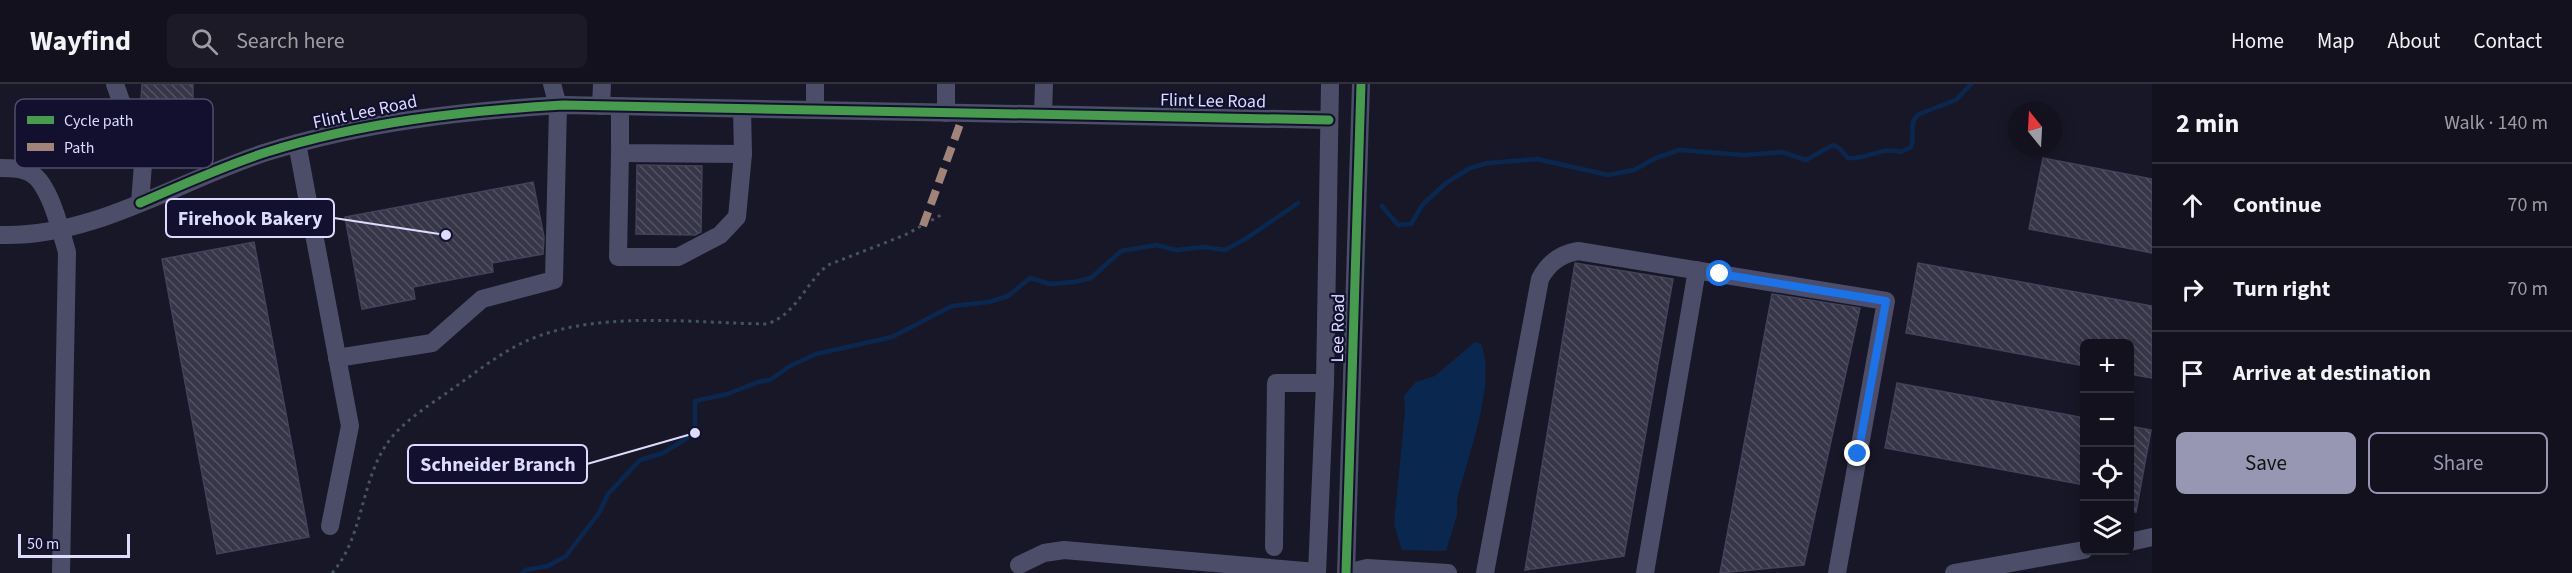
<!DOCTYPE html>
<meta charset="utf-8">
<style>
body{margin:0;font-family:"Source Sans 3",sans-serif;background:#1b1a26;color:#f1f3f6}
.controls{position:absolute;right:18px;bottom:18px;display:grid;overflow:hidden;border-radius:9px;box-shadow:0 3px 15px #0003}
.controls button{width:54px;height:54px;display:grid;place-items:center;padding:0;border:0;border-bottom:2px solid #31313b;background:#12111d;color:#f1f3f6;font:30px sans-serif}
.compass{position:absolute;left:2008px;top:18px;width:54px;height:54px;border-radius:50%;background:#12111d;box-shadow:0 3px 15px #0003;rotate:342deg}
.scale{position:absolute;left:18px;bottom:15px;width:112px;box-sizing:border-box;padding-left:6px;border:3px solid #dddcff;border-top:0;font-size:16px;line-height:21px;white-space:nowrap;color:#dddcff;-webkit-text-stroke:4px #12102e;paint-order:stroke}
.stop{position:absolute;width:18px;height:18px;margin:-14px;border:4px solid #1a73e8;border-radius:50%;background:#fff}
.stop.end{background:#1a73e8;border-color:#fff;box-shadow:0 2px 6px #0008}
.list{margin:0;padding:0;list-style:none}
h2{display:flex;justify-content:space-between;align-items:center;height:78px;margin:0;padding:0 24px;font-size:26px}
h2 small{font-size:20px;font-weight:400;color:#9c9da4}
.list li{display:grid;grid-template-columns:39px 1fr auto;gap:18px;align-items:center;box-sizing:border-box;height:84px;padding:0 24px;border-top:2px solid #31313b}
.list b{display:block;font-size:22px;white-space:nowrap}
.list em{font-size:20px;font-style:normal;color:#9c9da4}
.actions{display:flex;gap:12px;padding:18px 24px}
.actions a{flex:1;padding:14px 0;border:2px solid #9897b3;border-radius:9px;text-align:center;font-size:21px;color:#9897b3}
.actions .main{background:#9897b3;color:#111}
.icon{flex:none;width:33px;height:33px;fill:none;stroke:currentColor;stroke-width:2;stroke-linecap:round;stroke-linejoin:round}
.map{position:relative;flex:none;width:2152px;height:489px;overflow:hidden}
header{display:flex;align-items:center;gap:36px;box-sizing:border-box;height:84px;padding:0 30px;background:#12111d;border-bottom:2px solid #31313b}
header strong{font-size:28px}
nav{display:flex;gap:33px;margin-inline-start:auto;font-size:21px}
.search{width:420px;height:54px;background:#1b1a26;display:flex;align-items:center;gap:15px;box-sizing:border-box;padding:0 21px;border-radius:9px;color:#9c9da4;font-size:22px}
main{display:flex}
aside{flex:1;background:#12111d}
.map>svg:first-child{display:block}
.water{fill:#0a284f}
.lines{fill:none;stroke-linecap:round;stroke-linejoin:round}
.stream{stroke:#0a284f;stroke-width:4.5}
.building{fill:url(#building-back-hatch);stroke:#44425a;stroke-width:1.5}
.path{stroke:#445463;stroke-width:3;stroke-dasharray:3 4.5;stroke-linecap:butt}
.minor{stroke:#4c4d68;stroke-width:18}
.quiet{stroke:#a18479;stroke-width:8;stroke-dasharray:15 8;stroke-linecap:butt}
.cycleway-casing{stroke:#12102e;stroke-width:13}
.cycleway{stroke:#469c4c;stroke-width:9}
.route{stroke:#1a73e8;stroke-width:8}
.labels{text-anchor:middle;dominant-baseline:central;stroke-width:4.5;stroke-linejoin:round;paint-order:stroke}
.street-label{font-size:18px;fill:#dddcff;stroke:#12102e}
.key{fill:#12102e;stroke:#4f4d6d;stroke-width:1.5}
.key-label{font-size:16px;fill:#dddcff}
.leader{fill:none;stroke:#dddcff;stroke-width:2}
.callout-dot{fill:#dddcff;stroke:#12102e;stroke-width:2}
.callout{fill:#12102e;stroke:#dddcff;stroke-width:2}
.callout-label{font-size:20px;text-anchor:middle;font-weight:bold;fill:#dddcff}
</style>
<header>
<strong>Wayfind</strong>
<div class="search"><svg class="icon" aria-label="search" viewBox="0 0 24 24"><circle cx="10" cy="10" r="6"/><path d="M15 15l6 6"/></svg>Search here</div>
<nav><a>Home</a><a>Map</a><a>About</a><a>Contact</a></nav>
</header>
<main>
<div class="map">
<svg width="2152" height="489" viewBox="0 0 2152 489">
<defs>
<pattern id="building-back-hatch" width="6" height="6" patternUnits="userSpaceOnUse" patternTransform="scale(1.5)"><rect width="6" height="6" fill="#363648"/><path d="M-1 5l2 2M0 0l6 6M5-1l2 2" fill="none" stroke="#535263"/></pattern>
</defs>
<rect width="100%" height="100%" fill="#181727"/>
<!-- water -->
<path class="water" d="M1475,258l6,2c16,39 -14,114 -24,156v15l-11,36 -44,-1 -8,-26 11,-112 -1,-16 12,-14 19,-6z"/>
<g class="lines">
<!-- stream -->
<g class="stream">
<path d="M1382,122l16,19 13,-1 12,-20 23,-21 24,-15 18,-5 49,-4 71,16 26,-5 22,-12 23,-8 65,5 38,-3 24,8 27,-15 6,3 9,10c21,2 32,-12 53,-6l10,-5c5,-13 -4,-23 8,-33l37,-14 15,-16"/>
<path d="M523,489l2,-3 23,-4 18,-10 33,-43 9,-19 32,-34 23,-7 32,-20v-32l32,-7 31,-12 12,-2 20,-14 26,-12 76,-17 60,-31 37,-4 19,-6 22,-18 20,6 24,-2 17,-4 30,-27 36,-6 19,5 28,-3 21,3 22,-12 51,-35"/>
</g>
</g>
<!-- building -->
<g class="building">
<path d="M142,0h51v17l-52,-1z"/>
<path d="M2043,74l109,21v74l-123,-24z"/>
<path d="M637,81l65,1 -1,66 -6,3 -59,-1z"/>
<path d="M533,98l11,55 -1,17 -51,9 1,9 -80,15 2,12 -53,10 -17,-92z"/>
<path d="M254,158l55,295 -92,17 -55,-295z"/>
<path d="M1575,179l98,16 -49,277 -99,14z"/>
<path d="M1918,179l234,43v72l-22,-4v-30h-45v22l-179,-33z"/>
<path d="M1772,210l88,14 -56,257 -84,8z"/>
<path d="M1897,299l188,35v67l-200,-37z"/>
<path d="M2130,342l21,4 -15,82h-6z"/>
</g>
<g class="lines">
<!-- path -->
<path class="path" d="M332,489c31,-35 28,-88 54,-128 16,-24 43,-39 66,-56 22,-15 44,-33 68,-45 70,-35 170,-21 247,-20 30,-10 38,-41 61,-59l77,-30 36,-20"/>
<!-- minor -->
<g class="minor">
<path d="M115,0l28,80 -3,39"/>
<path d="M601,22l1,-22"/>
<path d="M620,22v47l123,1 -1,-45"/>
<path d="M815,26v-26"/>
<path d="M946,29v-29"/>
<path d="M1043,30l1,-30"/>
<path d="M297,59l53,283 -20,100"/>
<path d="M620,69l-2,104h60l42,-22 17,-18 6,-63"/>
<path d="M0,84c11,0 23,0 32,6 18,11 29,58 35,78l-6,321"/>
<path d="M0,151c95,3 179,-55 267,-83 97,-30 195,-41 296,-47l766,15"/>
<path d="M337,274l95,-15 50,-44 72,-19 4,-174 -6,-22"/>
<path d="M2130,458l22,-5"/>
<path d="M1274,463l2,-164h49"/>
<path d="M1019,481l25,-12 20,-3 253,22"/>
<path d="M1317,489l8,-190 5,-299"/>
<path d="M1346,489l15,-489"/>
<path d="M1347,489l20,-5 81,5"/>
<path d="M1485,489l55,-294c8,-16 20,-25 38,-28l308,50 -49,272"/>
<path d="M1645,489l52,-303"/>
<path d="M1954,489l130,-23"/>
</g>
<!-- quiet -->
<path class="quiet" d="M923,142l41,-113"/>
<!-- cycleway casing -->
<g class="cycleway-casing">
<g id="cycleway">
<path d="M140,119c42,-18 83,-37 127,-51 96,-30 195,-41 296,-47l766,15"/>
<path d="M1346,489l15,-489"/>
</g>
</g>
<!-- cycleway -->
<use href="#cycleway" class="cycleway"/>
</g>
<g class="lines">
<!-- route -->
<path class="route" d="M1720,190l166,27 -28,153"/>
</g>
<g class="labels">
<!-- street labels -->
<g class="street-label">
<text transform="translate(1213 17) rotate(1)">Flint Lee Road</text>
<text transform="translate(365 28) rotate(-12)">Flint Lee Road</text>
<text transform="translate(1338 244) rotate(-89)">Lee Road</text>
</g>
</g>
<!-- legend -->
<rect x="15" y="15" width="198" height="69" rx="9" class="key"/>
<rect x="27" y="32" width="27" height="8" fill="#469c4c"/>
<rect x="27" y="59" width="27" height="8" fill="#a18479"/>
<g class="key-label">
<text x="64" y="42">Cycle path</text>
<text x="64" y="69">Path</text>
</g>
<!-- callouts -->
<path class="leader" d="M446 151L334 134M695 349L587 380"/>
<g class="callout-dot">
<circle cx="446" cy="151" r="6"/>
<circle cx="695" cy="349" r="6"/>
</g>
<g class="callout">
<rect x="166" y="115" width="168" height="38" rx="6"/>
<rect x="408" y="361" width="179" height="38" rx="6"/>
</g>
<g class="callout-label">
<text x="250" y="141">Firehook Bakery</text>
<text x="498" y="387">Schneider Branch</text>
</g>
</svg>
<div class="controls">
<button>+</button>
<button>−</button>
<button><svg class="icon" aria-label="locate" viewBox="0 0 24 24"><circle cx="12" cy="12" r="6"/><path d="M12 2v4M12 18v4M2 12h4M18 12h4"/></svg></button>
<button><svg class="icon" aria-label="layers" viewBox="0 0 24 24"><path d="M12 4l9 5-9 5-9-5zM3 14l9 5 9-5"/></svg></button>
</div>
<svg class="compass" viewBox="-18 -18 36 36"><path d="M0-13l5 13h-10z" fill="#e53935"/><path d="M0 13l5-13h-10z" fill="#9c9da4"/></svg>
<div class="scale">50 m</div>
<div class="stop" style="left:1720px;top:190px"></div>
<div class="stop end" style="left:1858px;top:370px"></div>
</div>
<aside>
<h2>2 min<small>Walk · 140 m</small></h2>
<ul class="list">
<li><svg class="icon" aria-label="ahead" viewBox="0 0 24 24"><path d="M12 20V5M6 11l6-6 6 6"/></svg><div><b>Continue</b></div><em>70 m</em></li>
<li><svg class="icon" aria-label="right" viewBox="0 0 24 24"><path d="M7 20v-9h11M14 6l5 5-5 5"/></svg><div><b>Turn right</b></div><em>70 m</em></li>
<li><svg class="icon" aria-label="arrive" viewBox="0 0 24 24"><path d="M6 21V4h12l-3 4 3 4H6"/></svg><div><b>Arrive at destination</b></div></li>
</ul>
<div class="actions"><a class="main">Save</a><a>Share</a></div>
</aside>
</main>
